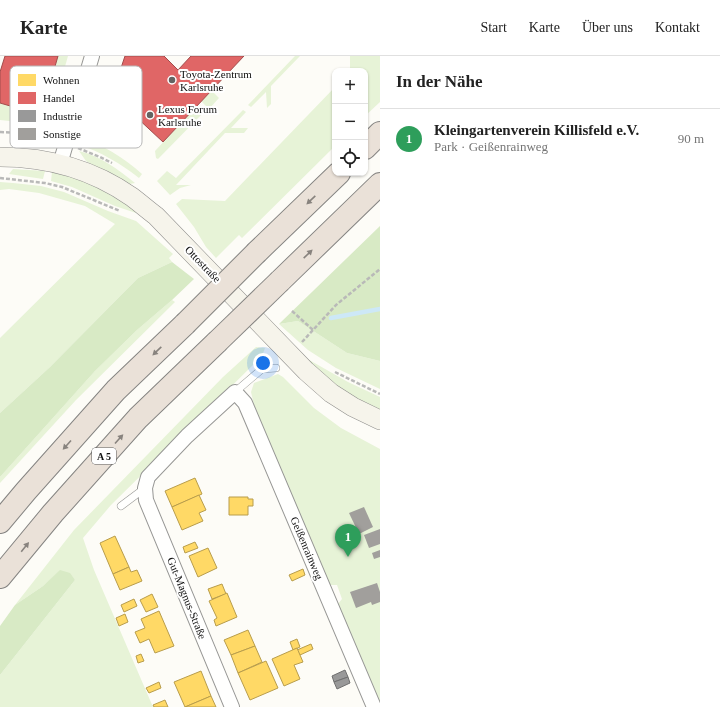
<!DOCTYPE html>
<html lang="de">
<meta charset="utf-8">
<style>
body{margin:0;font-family:Georgia,serif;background:#f2f2f2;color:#222}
.controls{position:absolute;right:12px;top:12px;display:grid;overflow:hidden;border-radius:8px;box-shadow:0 1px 3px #0004}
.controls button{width:36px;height:36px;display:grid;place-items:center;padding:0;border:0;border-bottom:1px solid #e0e0e0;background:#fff;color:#222;font:20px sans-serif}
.you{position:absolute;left:263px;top:307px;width:14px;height:14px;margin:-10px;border:3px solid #fff;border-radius:50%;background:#1a73e8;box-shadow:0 0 0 6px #1a73e833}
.badge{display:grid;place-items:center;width:26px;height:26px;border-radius:50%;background:#646362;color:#fff;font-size:13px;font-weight:700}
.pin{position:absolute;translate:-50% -33px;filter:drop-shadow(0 1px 2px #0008)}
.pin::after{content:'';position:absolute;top:21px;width:14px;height:12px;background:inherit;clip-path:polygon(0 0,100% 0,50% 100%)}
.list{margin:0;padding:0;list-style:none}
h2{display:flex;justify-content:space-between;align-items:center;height:52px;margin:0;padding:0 16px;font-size:17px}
h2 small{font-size:13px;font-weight:400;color:#767676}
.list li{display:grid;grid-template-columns:26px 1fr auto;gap:12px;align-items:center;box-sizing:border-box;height:60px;padding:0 16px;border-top:1px solid #e0e0e0}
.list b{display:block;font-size:15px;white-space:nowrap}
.list p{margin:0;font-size:13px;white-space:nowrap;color:#767676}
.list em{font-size:13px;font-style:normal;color:#767676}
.icon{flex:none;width:22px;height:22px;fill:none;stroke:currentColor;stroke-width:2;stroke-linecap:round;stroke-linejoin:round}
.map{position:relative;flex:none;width:380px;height:651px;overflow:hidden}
header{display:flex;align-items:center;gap:24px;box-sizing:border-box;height:56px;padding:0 20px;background:#fff;border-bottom:1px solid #e0e0e0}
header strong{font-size:19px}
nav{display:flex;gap:22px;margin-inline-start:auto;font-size:14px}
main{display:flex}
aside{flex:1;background:#fff}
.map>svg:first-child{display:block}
.green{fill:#e7f3d7}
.forest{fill:#d8eac5}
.homes{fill:#ffd966;stroke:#b89d4c}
.shops{fill:#e06666;stroke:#a24c4c}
.industry{fill:#999;stroke:#707070}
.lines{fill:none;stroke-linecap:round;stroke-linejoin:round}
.stream{stroke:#cde8f7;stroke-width:4.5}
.building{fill:#a19f9c}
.lane-casing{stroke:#979795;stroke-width:8}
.street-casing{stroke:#979795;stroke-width:16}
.secondary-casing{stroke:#8e8d8b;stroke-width:20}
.highway-casing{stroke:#858482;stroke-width:24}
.path{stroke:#b9b9b8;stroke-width:2.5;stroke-dasharray:4 2;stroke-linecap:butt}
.lane{stroke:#fffffe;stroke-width:7}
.street{stroke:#fffffe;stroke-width:14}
.secondary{stroke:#f6f4eb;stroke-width:19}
.highway{stroke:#eae1d8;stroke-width:22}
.highway-bridge-casing{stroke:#858482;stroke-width:24;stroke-linecap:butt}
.highway-bridge{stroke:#eae1d8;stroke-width:22}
.oneway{fill:#88837e}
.poi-dot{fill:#646362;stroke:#fff;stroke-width:1.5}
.labels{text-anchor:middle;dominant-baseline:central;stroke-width:4;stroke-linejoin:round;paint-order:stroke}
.shield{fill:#fff;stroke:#585858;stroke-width:1}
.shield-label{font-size:10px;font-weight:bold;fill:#111}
.poi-label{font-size:11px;fill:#111;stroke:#fff;text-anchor:start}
.street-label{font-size:11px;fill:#111;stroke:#fff}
.key{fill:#fff;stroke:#b8b8b8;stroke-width:1}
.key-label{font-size:11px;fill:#111}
</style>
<header>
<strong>Karte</strong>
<nav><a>Start</a><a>Karte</a><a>Über uns</a><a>Kontakt</a></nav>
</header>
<main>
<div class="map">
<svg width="380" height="651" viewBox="0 0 380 651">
<rect width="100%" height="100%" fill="#fdfcf7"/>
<!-- green -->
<g class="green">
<path d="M58,0h10l-6,21 -9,-4z"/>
<path d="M295,0h5l-29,30v18l-4,4 -1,-16 -15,15 -3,-2z"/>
<path d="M350,0h30v46l-15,14v-45h-15z"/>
<path d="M335,31v59l-93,92 -3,-3 -23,23 -10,-11 -12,-20 -18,-23 6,-5 43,2z"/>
<path d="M212,35l7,7 -10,11 -8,-8z"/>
<path d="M0,47l41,12 10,1 -5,9 -46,-5z"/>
<path d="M197,50l7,6 -46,47 -2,-1 -1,-7z"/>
<path d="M243,54l3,2 -15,16h17l-4,5h-19l-49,52h15l-11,3 -10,7 -13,-14 10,-10 9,7z"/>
<path d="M78,81c24,7 45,20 64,37l-3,4c-19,-15 -38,-26 -62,-34z"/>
<path d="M79,95c22,5 38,18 56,32l-5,1 -4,-1 -35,-19 -5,-3z"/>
<path d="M13,113l32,2 -2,8 -34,-5z"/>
<path d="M52,116c22,4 45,13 65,24 8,6 17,13 25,19l-27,-9 -43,-19 -21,-6z"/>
<path d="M0,126l13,1 28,3 23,6 44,19 28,10 37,33 -4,4 3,4 -34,16 -88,89 -50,46v-75l115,-114 -30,-18 -46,-13 -30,-4 -9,1z"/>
<path d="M172,244l3,2 -99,98 -76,83v-6l95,-106 42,-41z"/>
<path d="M298,265l49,32 33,8v28l-44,-21 -28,-18 -29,-26z"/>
<path d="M256,291l9,1 -3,8 -151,149 -28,33 11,32 59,137h-153v-32l75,-95 -15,-9 -17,15 -28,19 59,-75 149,-153z"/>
<path d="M304,301l44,25 32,15v14c-28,-11 -54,-34 -76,-54z"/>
<path d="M278,318l5,3 31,31 27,20 39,21v254l-43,-98 5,-6 -5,-14h-9l-73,-176 -4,-17 3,-9z"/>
</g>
<!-- forest -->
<g class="forest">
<path d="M380,170v135l-33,-8 -49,-32 -19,3z"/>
<path d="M172,206l22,17 -22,21 -35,30 -42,41 -95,106v-64l50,-46 88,-89z"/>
<path d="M60,514l10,3 5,7 -75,95v-49l15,-21 28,-19z"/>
</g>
<!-- homes -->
<g class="homes">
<path d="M195,422l7,16 -30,13 -7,-16z"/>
<path d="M199,439l7,15 -7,3 4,8 -21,9 -10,-23z"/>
<path d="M229,441h19v2h5v7h-5v9h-19z"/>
<path d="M115,480l14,31 -16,7 -13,-31z"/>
<path d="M195,486l3,6 -13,5 -2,-6z"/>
<path d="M208,492l9,20 -19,9 -9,-21z"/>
<path d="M129,511l2,5 6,-2 5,11 -22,9 -7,-16z"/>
<path d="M303,513l2,6 -13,6 -3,-6z"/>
<path d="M222,528l4,10 -14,5 -4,-10z"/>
<path d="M227,537l10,24 -21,9 -2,-6 3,-2 -8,-17z"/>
<path d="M152,538l6,13 -12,5 -6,-12z"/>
<path d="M134,543l3,7 -13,6 -3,-7z"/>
<path d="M159,555l15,35 -19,7 -6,-14 -9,4 -5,-11 10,-4 -4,-9z"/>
<path d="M125,558l3,8 -9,4 -3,-8z"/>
<path d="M248,574l7,16 -24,9 -7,-15z"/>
<path d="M297,583l3,8 -7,3 -3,-8z"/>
<path d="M311,588l2,5 -13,6 -3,-5z"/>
<path d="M255,590l7,16 -24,11 -7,-18z"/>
<path d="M297,592l6,14 -9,3 6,14 -16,7 -12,-27z"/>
<path d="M141,598l3,7 -6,2 -2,-7z"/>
<path d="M266,605l12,27 -28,12 -12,-27z"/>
<path d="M201,615l10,25 -26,11 -11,-25z"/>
<path d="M159,626l2,6 -12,5 -3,-5z"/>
<path d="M211,640l5,11h-31z"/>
<path d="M165,644l3,7h-14l-1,-2z"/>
</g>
<!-- shops -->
<g class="shops">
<path d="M5,0h53l-17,59 -41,-12v-31z"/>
<path d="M125,0h39l14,14 13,-14h53l-81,86 -44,-41 -8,-2v-7l5,-3 3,-15z"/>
</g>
<!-- industry -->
<g class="industry">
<path d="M345,614l3,7 -14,5 -2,-6z"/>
<path d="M348,621l2,6 -13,6 -3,-7z"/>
</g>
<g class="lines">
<!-- stream -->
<path class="stream" d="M331,262l49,-9"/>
</g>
<!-- building -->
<g class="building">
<path d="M364,451l9,20 -14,7 -10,-21z"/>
<path d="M380,473v15l-11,4 -5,-13z"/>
<path d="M380,494v7l-6,2 -2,-6z"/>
<path d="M377,527l3,9v10l-8,3 -1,-3 -15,6 -6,-16z"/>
</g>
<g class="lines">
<!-- lane casing -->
<g class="lane-casing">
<g id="lane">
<path d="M235,336l27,-23 14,-1"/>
<path d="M121,450l24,-18"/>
</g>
</g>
<!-- street casing -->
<g class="street-casing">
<g id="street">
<path d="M60,108l32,-108"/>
<path d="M232,651l-86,-207 -1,-12 3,-11 39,-41 48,-44 10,11 129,304"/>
</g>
</g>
<!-- secondary casing -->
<g class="secondary-casing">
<path id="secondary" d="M0,101c48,0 92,12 132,40 8,6 16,13 24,19l150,155 25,22 22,14 27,13"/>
</g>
<!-- highway casing -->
<g class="highway-casing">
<g id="highway">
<path d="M365,92l15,-15"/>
<path d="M257,196l82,-79"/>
<path d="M280,225l100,-97"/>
<path d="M0,466l26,-31 90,-101 69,-66"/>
<path d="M0,521l53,-64 85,-95 79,-76"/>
</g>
</g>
<!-- path -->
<g class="path">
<path d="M0,76l18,1 35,8"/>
<path d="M78,92l22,9 12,6"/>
<path d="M0,122l45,5 17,4 58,24"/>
<path d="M292,255l21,19"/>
<path d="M302,286l34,-37 44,-36"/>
<path d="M335,316l45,22"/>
</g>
<!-- lane -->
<use href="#lane" class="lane"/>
<!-- street -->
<use href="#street" class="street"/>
<!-- secondary -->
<use href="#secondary" class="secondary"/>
<!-- highway -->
<use href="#highway" class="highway"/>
<!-- highway-bridge casing -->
<g class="highway-bridge-casing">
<g id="highway-bridge">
<path d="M185,268l72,-72"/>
<path d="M217,286l63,-61"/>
</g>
</g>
<!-- highway-bridge -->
<use href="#highway-bridge" class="highway-bridge"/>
</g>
<!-- one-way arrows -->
<defs><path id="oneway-solid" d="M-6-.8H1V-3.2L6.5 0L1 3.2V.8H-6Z"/></defs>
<g class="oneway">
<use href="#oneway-solid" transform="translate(311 144) rotate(136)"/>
<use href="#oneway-solid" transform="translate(308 198) rotate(-44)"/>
<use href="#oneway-solid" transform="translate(157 295) rotate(136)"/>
<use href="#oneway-solid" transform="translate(119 383) rotate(-48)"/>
<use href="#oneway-solid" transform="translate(67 389) rotate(132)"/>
<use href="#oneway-solid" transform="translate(25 491) rotate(-51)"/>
</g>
<!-- markers -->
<g class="poi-dot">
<circle cx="172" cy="24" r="4"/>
<circle cx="150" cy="59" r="4"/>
</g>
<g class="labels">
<!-- shield labels -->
<rect class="shield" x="92" y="392" width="24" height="16" rx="3"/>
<g class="shield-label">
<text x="104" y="400">A 5</text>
</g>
<!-- poi labels -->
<g class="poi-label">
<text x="180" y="18">Toyota-Zentrum<tspan x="180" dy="13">Karlsruhe</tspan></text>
<text x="158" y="53">Lexus Forum<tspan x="158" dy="13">Karlsruhe</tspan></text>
</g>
<!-- street labels -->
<g class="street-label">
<text transform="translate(203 208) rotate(46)">Ottostraße</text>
<text transform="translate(307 492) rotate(67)">Geißenrainweg</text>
<text transform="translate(187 542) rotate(68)">Gut-Magnus-Straße</text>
</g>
</g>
<!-- legend -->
<rect x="10" y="10" width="132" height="82" rx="6" class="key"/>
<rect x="18" y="18" width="18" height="12" fill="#ffd966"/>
<rect x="18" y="36" width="18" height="12" fill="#e06666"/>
<rect x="18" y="54" width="18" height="12" fill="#999"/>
<rect x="18" y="72" width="18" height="12" fill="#a19f9c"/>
<g class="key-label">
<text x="43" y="28">Wohnen</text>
<text x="43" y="46">Handel</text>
<text x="43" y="64">Industrie</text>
<text x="43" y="82">Sonstige</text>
</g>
</svg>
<div class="controls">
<button>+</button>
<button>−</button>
<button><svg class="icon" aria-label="locate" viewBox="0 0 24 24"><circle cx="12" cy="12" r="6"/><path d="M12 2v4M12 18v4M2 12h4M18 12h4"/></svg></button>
</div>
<div class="you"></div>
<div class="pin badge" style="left:348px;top:501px;background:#2e9e5b">1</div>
</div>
<aside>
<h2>In der Nähe<small></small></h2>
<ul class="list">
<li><span class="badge" style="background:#2e9e5b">1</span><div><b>Kleingartenverein Killisfeld e.V.</b><p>Park · Geißenrainweg</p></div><em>90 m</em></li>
</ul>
</aside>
</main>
